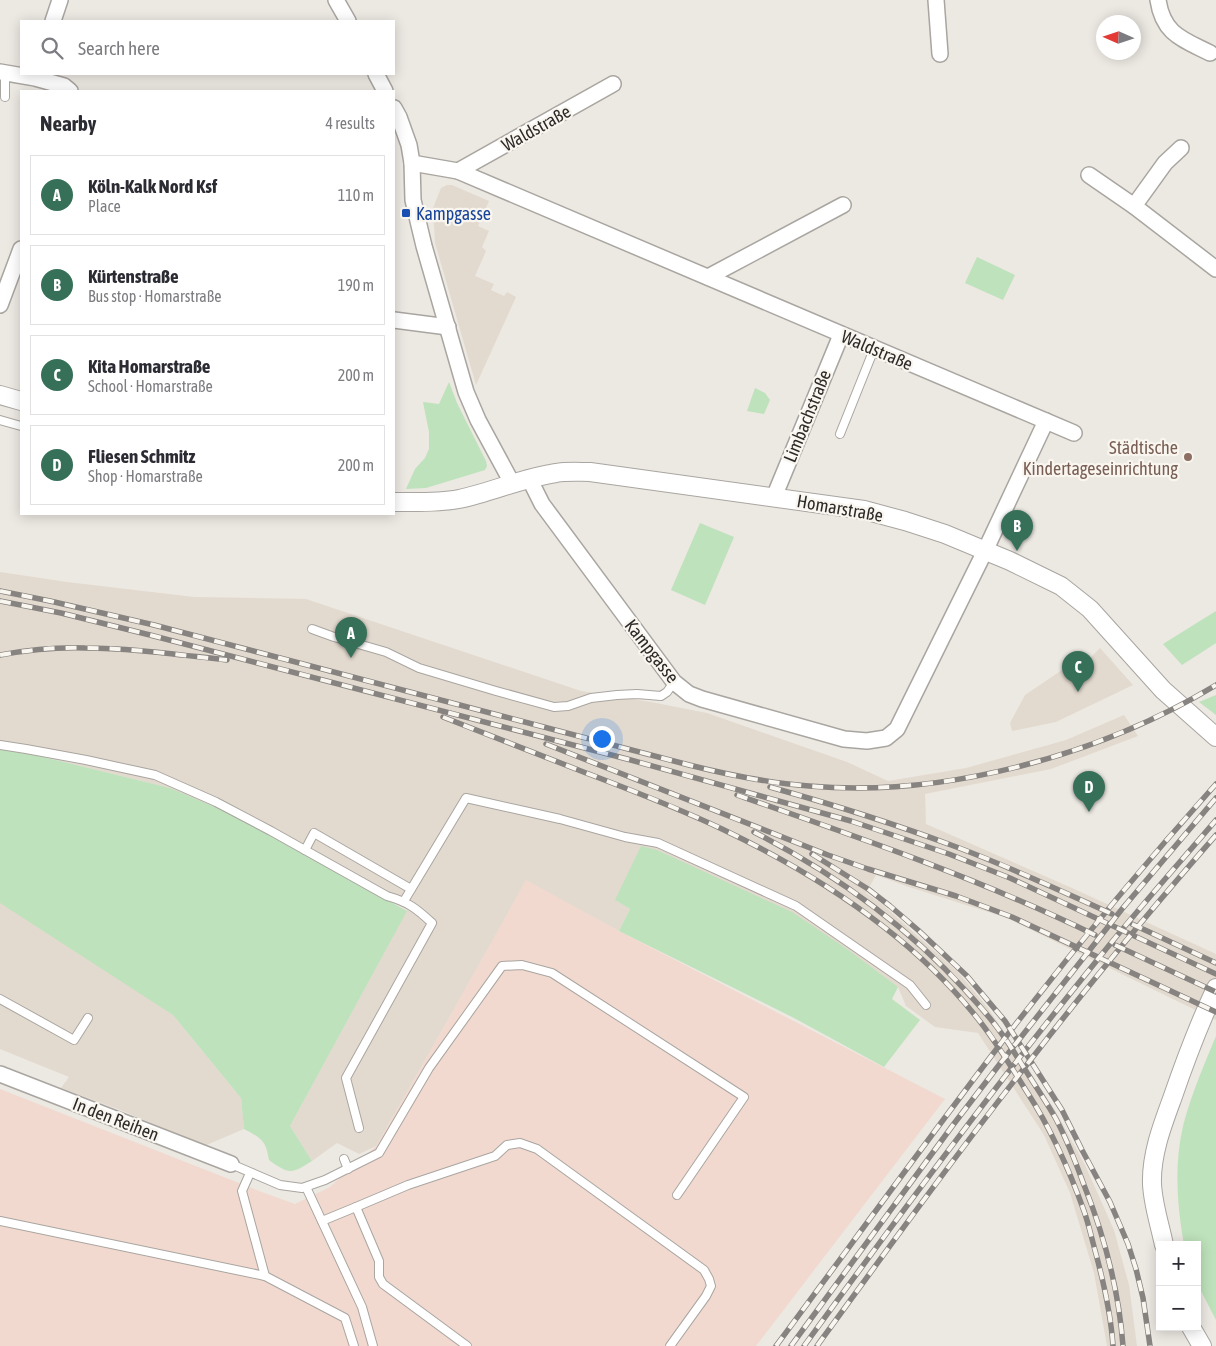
<!DOCTYPE html>
<meta charset="utf-8">
<style>
body{margin:0;font-family:"Asap Condensed",sans-serif;background:#f2f2f3;color:#2b2b33}
.controls{position:absolute;right:15px;bottom:15px;display:grid;overflow:hidden;border-radius:0px;box-shadow:0 2px 12px #0003}
.controls button{width:45px;height:45px;display:grid;place-items:center;padding:0;border:0;border-bottom:1px solid #e1e1e2;background:#fff;color:#2b2b33;font:25px sans-serif}
.compass{position:absolute;left:1096px;top:15px;width:45px;height:45px;border-radius:50%;background:#fff;box-shadow:0 2px 12px #0003;rotate:273deg}
.you{position:absolute;left:601px;top:738px;width:18px;height:18px;margin:-12px;border:4px solid #fff;border-radius:50%;background:#1a73e8;box-shadow:0 0 0 8px #1a73e833}
.badge{display:grid;place-items:center;width:32px;height:32px;border-radius:50%;background:#377058;color:#fff;font-size:16px;font-weight:700}
.pin{position:absolute;translate:-50% -41px;filter:drop-shadow(0 1px 2px #0008)}
.pin::after{content:'';position:absolute;top:26px;width:18px;height:15px;background:inherit;clip-path:polygon(0 0,100% 0,50% 100%)}
.list{margin:0;padding:0;list-style:none}
h2{display:flex;justify-content:space-between;align-items:center;height:65px;margin:0;padding:0 20px;font-size:21px}
h2 small{font-size:16px;font-weight:400;color:#7c7c81}
.list li{display:grid;grid-template-columns:32px 1fr auto;gap:15px;align-items:center;box-sizing:border-box;height:80px;margin:0 10px 10px;padding:0 10px;border:1px solid #e1e1e2;border-radius:0px}
.list b{display:block;font-size:19px;white-space:nowrap}
.list p{margin:0;font-size:16px;white-space:nowrap;color:#7c7c81}
.list em{font-size:16px;font-style:normal;color:#7c7c81}
.icon{flex:none;width:28px;height:28px;fill:none;stroke:currentColor;stroke-width:2;stroke-linecap:round;stroke-linejoin:round}
.map{position:relative;flex:none;width:1216px;height:1346px;overflow:hidden}
.search{position:absolute;background:#fff;box-shadow:0 2px 12px #0003;left:20px;top:20px;width:375px;height:55px;display:flex;align-items:center;gap:12px;box-sizing:border-box;padding:0 18px;border-radius:0px;color:#7c7c81;font-size:19px}
.panel{position:absolute;background:#fff;box-shadow:0 2px 12px #0003;left:20px;top:90px;width:375px;height:425px;border-radius:0px}
.map>svg:first-child{display:block}
.industrial{fill:#f1d9cf}
.built{fill:#e3dacf}
.green{fill:#bee2bb}
.lines{fill:none;stroke-linecap:round;stroke-linejoin:round}
.service-casing{stroke:#a9a5a0;stroke-width:10}
.minor-casing{stroke:#a9a5a0;stroke-width:18}
.tertiary-casing{stroke:#a9a5a0;stroke-width:20}
.service{stroke:#fff;stroke-width:8}
.minor{stroke:#fff;stroke-width:15}
.tertiary{stroke:#fff;stroke-width:18}
.rail-casing{stroke:#868380;stroke-width:5.5}
.rail{stroke:#f9f5ef;stroke-width:4;stroke-dasharray:11;stroke-linecap:butt}
.transit-dot{fill:#1a4fb4;stroke:#f9f5ef;stroke-width:2}
.education-dot{fill:#8d6e63;stroke:#f9f5ef;stroke-width:2}
.labels{text-anchor:middle;dominant-baseline:central;stroke-width:4.5;stroke-linejoin:round;paint-order:stroke}
.street-label{font-size:18px;fill:#2c2a28;stroke:#f9f5ef}
.transit-label{font-size:18px;fill:#164399;stroke:#f9f5ef;text-anchor:start}
.education-label{font-size:18px;fill:#785e54;stroke:#f9f5ef;text-anchor:end}
</style>
<div class="map">
<svg width="1216" height="1346" viewBox="0 0 1216 1346">
<rect width="100%" height="100%" fill="#ece8e2"/>
<!-- industrial -->
<path class="industrial" d="M526,879l93,52 326,168 -189,247h-756v-257l267,105 28,10 35,-17 46,-41 69,-121z"/>
<!-- built -->
<g class="built">
<path d="M447,185h5l37,16 -11,25 11,5 -7,16 4,4 -11,25 19,8 -3,6 13,6 3,-4 9,5 -40,88 -41,-142 -2,-35 8,-20z"/>
<path d="M0,572l67,10 127,15 112,2 275,92 70,11 56,11 140,49 41,19 78,-13 100,-28 58,-25 14,21 -87,33 -126,25 1,30 146,64 144,66v66l-209,-102 -101,-32 -30,-11 -10,18 16,11 76,68 30,36 67,102 30,55 29,65 15,55 8,61h-30l-13,-73 -24,-80 -26,-58 -66,-102 -43,-6 -29,-21 -8,-19 -283,-87 15,9 -11,22 -93,-51 -81,145 -69,121 -17,8 -22,-11 -25,18 -22,-35 117,-216 -237,-122 -110,-27 -53,-12h-7z"/>
<path d="M1100,648l33,37 -77,37 -44,9 -2,-8 15,-28 40,-27 11,5z"/>
<path d="M0,901l56,35 117,79 68,83 3,31 -40,17 -81,-35 -62,-23 8,-11 -69,-28z"/>
</g>
<!-- green -->
<g class="green">
<path d="M977,257l38,18 -12,25 -38,-17z"/>
<path d="M449,382l8,21 29,58 1,5 -2,4 -59,18 -20,1 9,-20 10,-11 4,-9v-17l-6,-30 16,2z"/>
<path d="M755,388l10,5 5,7 -6,14 -17,-3z"/>
<path d="M700,523l34,14 -29,68 -34,-15z"/>
<path d="M1216,611v32l-34,22 -19,-21z"/>
<path d="M1216,695v20l-17,-13z"/>
<path d="M0,749h7l53,12 110,27 59,25 178,98 -117,215 22,35c-21,13 -22,14 -43,-1 -3,-20 -8,-22 -25,-31l-3,-31 -68,-83 -173,-112z"/>
<path d="M641,846l16,4 135,62 55,37 51,38 -6,12 28,21 -36,47 -90,-49 -175,-87 11,-22 -15,-9z"/>
<path d="M1216,1036v284l-19,-37v-38h-13c-7,-39 -10,-80 -1,-119 8,-31 21,-61 33,-90z"/>
</g>
<g class="lines">
<!-- service casing -->
<g class="service-casing">
<g id="service">
<path d="M5,97v-25"/>
<path d="M0,420l21,6"/>
<path d="M840,434l34,-85"/>
<path d="M312,629l22,8 52,15 33,16 77,23 58,16 14,-1 23,-8 26,-3 20,-1 24,2 6,-4 7,-10"/>
<path d="M0,745l26,4 60,11 69,15 61,27 55,29 116,65c21,6 29,12 45,27l-86,155 13,50"/>
<path d="M305,850l9,-17 97,56"/>
<path d="M404,901l62,-103 94,21 65,18 33,6 138,63 114,79 16,20"/>
<path d="M0,999l74,41 14,-22"/>
<path d="M344,1159l4,10"/>
<path d="M231,1164l49,21 22,3 23,-8 54,-27 50,-85 73,-102 20,-1 30,8 192,124 -67,98"/>
<path d="M250,1173l-8,18 23,85 80,42 9,28"/>
<path d="M306,1187l56,120 11,39"/>
<path d="M356,1207l52,-22 87,-29 12,-11 13,-2 17,6 167,121 5,9 2,7 -5,10 -36,50"/>
<path d="M0,1221l265,55"/>
<path d="M322,1221l34,-14 23,54v16l4,7 84,62"/>
</g>
</g>
<!-- minor casing -->
<g class="minor-casing">
<g id="minor">
<path d="M336,0l12,21"/>
<path d="M936,0l4,54"/>
<path d="M1158,0c5,34 24,39 52,53"/>
<path d="M53,21l7,-21"/>
<path d="M0,72l35,6 29,8 6,5"/>
<path d="M376,74l9,17"/>
<path d="M394,108l5,9 10,28 3,18 1,37 11,46 42,146 12,28 34,63"/>
<path d="M412,163l46,8 616,262"/>
<path d="M458,171l155,-87"/>
<path d="M1089,175l45,31 82,63"/>
<path d="M1134,206l31,-43 16,-15"/>
<path d="M708,277l135,-72"/>
<path d="M0,305l21,-56"/>
<path d="M394,320l54,7"/>
<path d="M529,478l13,26 132,178 15,12 13,5 142,40 23,2 19,-3 11,-9 88,-178 61,-130"/>
<path d="M774,497l67,-162"/>
<path d="M0,1074l231,90"/>
</g>
</g>
<!-- tertiary casing -->
<g class="tertiary-casing">
<g id="tertiary">
<path d="M0,395l21,6"/>
<path d="M394,502c21,0 44,1 65,-3 33,-7 63,-21 97,-26 11,-2 23,-1 34,-1l274,38 41,11 40,13 65,27 51,25 29,23 73,81 53,47"/>
<path d="M1164,1245c-4,-20 -11,-40 -12,-61 -1,-29 10,-58 20,-85 13,-38 27,-75 44,-111"/>
<path d="M1191,1327l11,19"/>
</g>
</g>
<!-- service -->
<use href="#service" class="service"/>
<!-- minor -->
<use href="#minor" class="minor"/>
<!-- tertiary -->
<use href="#tertiary" class="tertiary"/>
<!-- rail casing -->
<g class="rail-casing">
<g id="rail">
<path d="M0,591l50,10 104,24 535,140c40,10 79,18 120,21 136,12 291,-31 407,-101"/>
<path d="M0,601l61,12 89,22 477,124 224,62 98,33 61,24 206,96"/>
<path d="M0,655c28,-5 56,-8 85,-7 47,0 95,7 142,12"/>
<path d="M443,717c46,18 92,36 138,54 47,18 95,36 141,58 94,45 186,104 252,185 20,24 36,51 53,78 24,37 42,77 57,119 5,14 8,29 12,43 8,30 15,61 17,92"/>
<path d="M546,744l282,111 40,14 88,27 56,21 204,95"/>
<path d="M770,787c61,17 122,36 181,58 55,20 108,45 161,69"/>
<path d="M737,795c121,42 243,84 358,140"/>
<path d="M754,832c78,40 151,92 211,158 11,12 24,26 34,40 10,13 18,27 27,41 10,16 21,32 30,48 11,21 20,44 28,66 20,50 35,107 39,161"/>
<path d="M812,854l56,35 22,17 28,24 49,46 38,45 57,89 20,40 28,52 18,42 8,25 7,29 7,48"/>
<path d="M1132,924l84,39"/>
<path d="M1115,945l101,47"/>
<path d="M776,1346c72,-97 143,-195 216,-291 71,-93 146,-184 224,-271"/>
<path d="M791,1346l162,-221 46,-60 123,-156 94,-111"/>
<path d="M804,1346c94,-129 189,-258 290,-382 39,-49 81,-96 122,-144"/>
<path d="M817,1346c72,-99 143,-197 219,-293 58,-75 118,-147 180,-218"/>
</g>
</g>
<!-- rail -->
<use href="#rail" class="rail"/>
</g>
<!-- markers -->
<rect class="transit-dot" x="401" y="208" width="10" height="10" rx="2.5"/>
<circle class="education-dot" cx="1188" cy="457" r="5"/>
<g class="labels">
<!-- street labels -->
<g class="street-label">
<text transform="translate(536 128) rotate(-29)">Waldstraße</text>
<text transform="translate(877 350) rotate(23)">Waldstraße</text>
<text transform="translate(807 416) rotate(-68)">Limbachstraße</text>
<text transform="translate(840 508) rotate(10)">Homarstraße</text>
<text transform="translate(652 651) rotate(52)">Kampgasse</text>
<text transform="translate(116 1119) rotate(21)">In den Reihen</text>
</g>
<!-- transit labels -->
<g class="transit-label">
<text x="416" y="213">Kampgasse</text>
</g>
<!-- education labels -->
<g class="education-label">
<text x="1178" y="447">Städtische<tspan x="1178" dy="21">Kindertageseinrichtung</tspan></text>
</g>
</g>
</svg>
<div class="controls">
<button>+</button>
<button>−</button>
</div>
<svg class="compass" viewBox="-18 -18 36 36"><path d="M0-13l5 13h-10z" fill="#e53935"/><path d="M0 13l5-13h-10z" fill="#7c7c81"/></svg>
<div class="you"></div>
<div class="pin badge" style="left:351px;top:658px">A</div>
<div class="pin badge" style="left:1017px;top:551px">B</div>
<div class="pin badge" style="left:1078px;top:692px">C</div>
<div class="pin badge" style="left:1089px;top:812px">D</div>
<div class="search"><svg class="icon" aria-label="search" viewBox="0 0 24 24"><circle cx="10" cy="10" r="6"/><path d="M15 15l6 6"/></svg>Search here</div>
<section class="panel">
<h2>Nearby<small>4 results</small></h2>
<ul class="list">
<li><span class="badge">A</span><div><b>Köln-Kalk Nord Ksf</b><p>Place</p></div><em>110 m</em></li>
<li><span class="badge">B</span><div><b>Kürtenstraße</b><p>Bus stop · Homarstraße</p></div><em>190 m</em></li>
<li><span class="badge">C</span><div><b>Kita Homarstraße</b><p>School · Homarstraße</p></div><em>200 m</em></li>
<li><span class="badge">D</span><div><b>Fliesen Schmitz</b><p>Shop · Homarstraße</p></div><em>200 m</em></li>
</ul>
</section>
</div>
